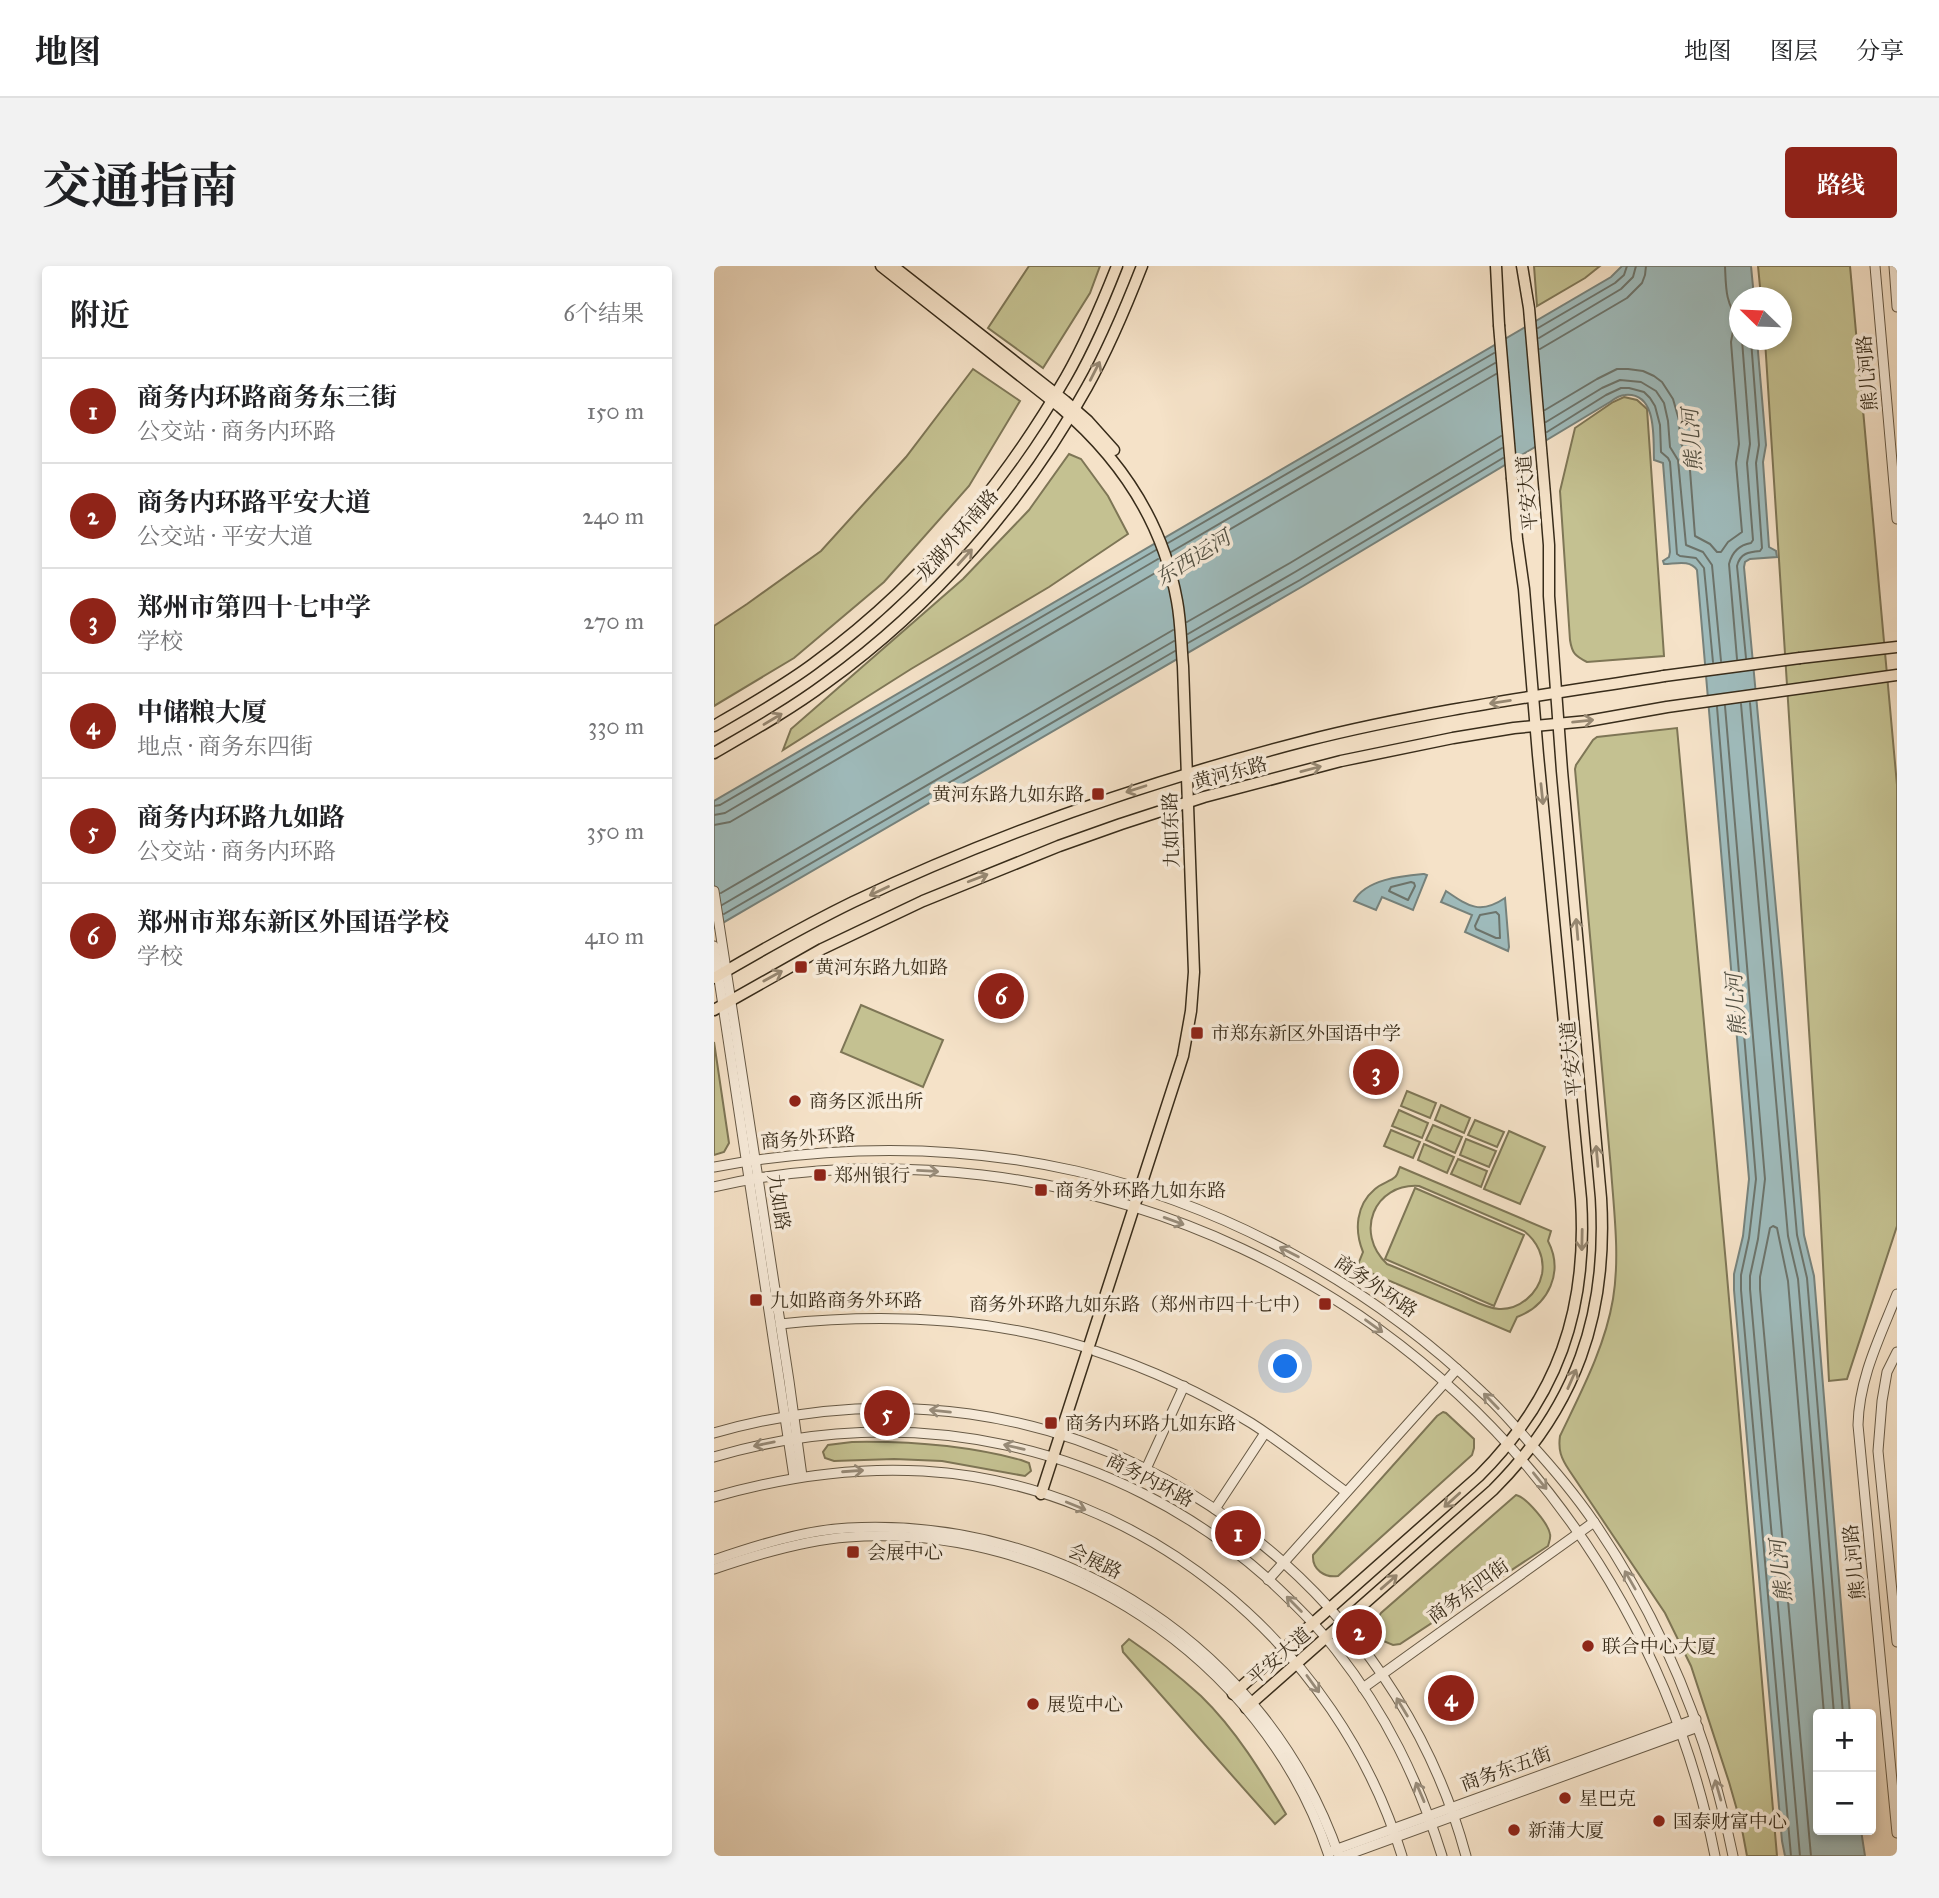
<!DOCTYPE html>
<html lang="zh">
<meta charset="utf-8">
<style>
body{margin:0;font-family:"IM FELL Great Primer","Noto Serif SC",serif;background:#f2f2f2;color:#202124}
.controls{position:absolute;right:21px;bottom:21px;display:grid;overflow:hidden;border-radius:7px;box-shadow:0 4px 10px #0003}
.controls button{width:63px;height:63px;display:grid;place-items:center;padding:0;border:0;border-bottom:2px solid #e0e0e0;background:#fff;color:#202124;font:35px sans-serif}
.compass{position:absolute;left:1015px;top:21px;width:63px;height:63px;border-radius:50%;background:#fff;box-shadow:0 4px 10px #0003;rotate:293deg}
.you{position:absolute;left:572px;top:1101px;width:24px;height:24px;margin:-18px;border:5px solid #fff;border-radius:50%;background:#1a73e8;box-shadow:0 0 0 10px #1a73e833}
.badge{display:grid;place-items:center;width:46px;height:46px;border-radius:50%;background:#8f2418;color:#fff;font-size:23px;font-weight:700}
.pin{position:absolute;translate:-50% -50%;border:4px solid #fff;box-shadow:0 2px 7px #0006}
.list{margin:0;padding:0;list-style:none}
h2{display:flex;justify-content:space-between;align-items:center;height:91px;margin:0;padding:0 28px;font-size:30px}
h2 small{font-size:23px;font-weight:400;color:#757577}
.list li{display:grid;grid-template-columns:46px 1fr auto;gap:21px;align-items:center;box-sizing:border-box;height:105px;padding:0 28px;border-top:2px solid #e0e0e0}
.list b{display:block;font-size:26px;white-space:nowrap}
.list p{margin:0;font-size:23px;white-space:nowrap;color:#757577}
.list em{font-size:23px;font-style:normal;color:#757577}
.map{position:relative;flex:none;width:1183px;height:1590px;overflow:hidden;border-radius:7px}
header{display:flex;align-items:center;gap:42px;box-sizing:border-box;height:98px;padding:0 35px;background:#fff;border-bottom:2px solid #e0e0e0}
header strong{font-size:33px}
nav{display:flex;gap:38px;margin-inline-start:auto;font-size:24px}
.intro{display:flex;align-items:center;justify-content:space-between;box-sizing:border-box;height:168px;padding:0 42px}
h1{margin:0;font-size:49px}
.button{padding:18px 32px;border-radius:7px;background:#8f2418;color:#fff;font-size:24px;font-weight:700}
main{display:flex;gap:42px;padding:0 42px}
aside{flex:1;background:#fff;border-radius:7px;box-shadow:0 4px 10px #0003}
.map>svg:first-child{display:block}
.green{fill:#c4c191;stroke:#7e7656;stroke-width:2;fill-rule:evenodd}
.water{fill:#9fbcbd;stroke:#76827c;stroke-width:2}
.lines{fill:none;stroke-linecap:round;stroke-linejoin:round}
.shore{stroke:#6c746c;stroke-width:2}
.minor-casing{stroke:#675a46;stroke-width:11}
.major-casing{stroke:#382c1a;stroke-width:13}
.minor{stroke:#f8ecdb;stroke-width:9}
.major{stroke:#f5e2c8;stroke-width:10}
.major-bridge-casing{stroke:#382c1a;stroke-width:13;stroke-linecap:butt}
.major-bridge{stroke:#f5e2c8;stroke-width:10}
.oneway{stroke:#968771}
.oneway2{stroke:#988c7a}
.poi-dot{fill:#8f2418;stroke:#f8ecdb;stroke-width:2.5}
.labels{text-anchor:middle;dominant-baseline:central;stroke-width:7;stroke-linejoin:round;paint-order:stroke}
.street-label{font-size:19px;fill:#382c1a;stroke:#f8ecdb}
.poi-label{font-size:19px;fill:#382c1a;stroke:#f8ecdb;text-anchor:start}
.water-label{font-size:21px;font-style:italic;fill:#525043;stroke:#f8ecdb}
</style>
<header>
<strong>地图</strong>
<nav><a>地图</a><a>图层</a><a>分享</a></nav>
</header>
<div class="intro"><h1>交通指南</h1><a class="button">路线</a></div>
<main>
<aside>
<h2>附近<small>6个结果</small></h2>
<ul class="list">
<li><span class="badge">1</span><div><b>商务内环路商务东三街</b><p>公交站 · 商务内环路</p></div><em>150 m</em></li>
<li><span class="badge">2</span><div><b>商务内环路平安大道</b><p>公交站 · 平安大道</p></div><em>240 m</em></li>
<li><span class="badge">3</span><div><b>郑州市第四十七中学</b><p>学校</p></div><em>270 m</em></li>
<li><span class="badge">4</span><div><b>中储粮大厦</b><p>地点 · 商务东四街</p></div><em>330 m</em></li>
<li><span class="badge">5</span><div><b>商务内环路九如路</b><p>公交站 · 商务内环路</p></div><em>350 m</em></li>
<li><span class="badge">6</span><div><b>郑州市郑东新区外国语学校</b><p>学校</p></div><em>410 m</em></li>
</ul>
</aside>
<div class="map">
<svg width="1183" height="1590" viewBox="0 0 1183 1590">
<rect width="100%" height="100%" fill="#f5e2c8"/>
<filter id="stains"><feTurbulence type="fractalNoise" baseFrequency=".00286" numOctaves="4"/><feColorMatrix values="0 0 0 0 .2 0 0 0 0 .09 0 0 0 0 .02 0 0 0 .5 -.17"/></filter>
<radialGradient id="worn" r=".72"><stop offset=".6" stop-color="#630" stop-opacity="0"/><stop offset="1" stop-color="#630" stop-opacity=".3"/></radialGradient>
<!-- green -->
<g class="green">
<path d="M315,0h71l-10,27 -47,75 -55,-40z"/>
<path d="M820,0h66l-15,12 -48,28z"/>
<path d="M1044,0h92l47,519v441l-50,153 -18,2 -10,-194 -54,-847h17v-42l-21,-1z"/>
<path d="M259,103l47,32 -51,85 -85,96 -90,76 -80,48v-80l33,-22 74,-53 85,-94z"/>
<path d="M910,131l13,3 10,9 17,247 -77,6c-12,-6 -15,-9 -17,-22l-10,-149 15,-63 38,-26z"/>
<path d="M355,188l12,5 27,37 20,38 -79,53 -138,82 -128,81 8,-21 172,-150 66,-69z"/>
<path d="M963,462l49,536 51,592h-30l-6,-32 -12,-42 -38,-116 -26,-53 -96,-143c-8,-12 -11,-20 -9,-34 21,-44 45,-89 53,-137 7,-42 1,-87 -2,-130l-36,-400 1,-4 17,-25 4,-3z"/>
<path d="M147,739l82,35 -20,47 -82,-35z"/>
<path d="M0,776l15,101 -5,9 -10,3z"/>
<path d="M693,825l29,12 -6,15 -29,-12z"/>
<path d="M727,839l29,13 -6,15 -29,-13z"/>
<path d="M685,844l29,13 -6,15 -30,-12z"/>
<path d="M761,854l29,12 -7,15 -29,-12z"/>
<path d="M719,859l29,12 -7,16 -29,-13z"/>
<path d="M677,864l29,12 -7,16 -29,-12z"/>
<path d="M795,865l36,16 -25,57 -36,-15z"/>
<path d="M752,873l30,12 -7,16 -29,-12z"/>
<path d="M710,878l30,13 -7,16 -29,-13z"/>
<path d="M744,893l29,12 -6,16 -30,-13z"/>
<path d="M686,901l151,64 -3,10c16,31 1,64 -31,76l-7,15 -153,-65 6,-15c-9,-22 -7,-47 12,-63 5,-5 16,-8 20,-12 3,-2 3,-7 5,-10zM705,920l105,45c13,10 21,26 18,43 -4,20 -23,36 -43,35 -13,-1 -25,-8 -36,-13 -26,-11 -51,-22 -76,-32 -33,-31 -13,-81 32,-78z"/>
<path d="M701,922l109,47 -30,71 -109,-47z"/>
<path d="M729,1146l3,1 28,26v9l-2,7 -134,121c-13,2 -26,-6 -25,-21l124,-139z"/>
<path d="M138,1176c57,-1 113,3 169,18l8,3 2,8 -6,5 -83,-15 -48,-2 -60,2 -9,-3 -2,-6 5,-7z"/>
<path d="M802,1229c10,2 32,28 34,39 1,4 -1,8 -2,12l-148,98 -7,1 -12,-5c-6,-10 -7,-17 0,-27z"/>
<path d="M415,1373c25,17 50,37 72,57 35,34 61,77 85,118l-11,10 -152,-172 -1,-6z"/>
</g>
<!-- water -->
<g class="water">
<path d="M908,0h129l3,31 -14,1v42h17l9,105 -3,17 6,85 7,4 1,6 -27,2 -5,3 -1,5 38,406 22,262 10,41 36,438h-32v116h43l4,26h-80l-3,-15 -48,-551v-16l9,-38 6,-57 -52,-609c-7,-11 -22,-6 -33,-6l-1,-3 6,-4 1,-5 -7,-89 -9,-3c-1,-20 4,-68 -29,-65 -5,0 -11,4 -15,7l-307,184 -589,342v-127l897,-524z"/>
<path d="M710,608l3,1 -14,35 -31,-13 -6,13 -22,-9c12,-22 48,-25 70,-27z"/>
<path d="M732,625c22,15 34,24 59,7l4,49 -1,4 -43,-19 7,-17 -31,-13z"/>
</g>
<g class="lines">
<!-- shore -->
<g class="shore">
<path d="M824,62l77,-45 9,-8 3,-9"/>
<path d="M825,72l82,-49 12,-12 3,-11"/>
<path d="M826,83l87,-51 15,-15 3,-8 1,-9"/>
<path d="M831,144l52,-31 20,-10h11l15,2 11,5 8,6 11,17 6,21 1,22 9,15 6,79 15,8 7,8h4l7,-10 14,-10 -6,-69 3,-19 -8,-102 2,-11 6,-11c-14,-17 -13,-33 -14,-54"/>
<path d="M832,156l56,-34 18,-8 21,2 15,9 8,12 4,18 2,26 8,13 8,85 17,7 9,13 9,96"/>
<path d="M833,166l59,-37 15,-7h8l15,4 6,6 5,8 5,19 1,27 7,6 2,4 7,92 3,2 16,2 8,10 9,94"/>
<path d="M454,277l326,-190"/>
<path d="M457,286l324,-189"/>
<path d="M460,296l322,-188"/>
<path d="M473,356l103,-59 211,-127"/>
<path d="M474,368l107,-62 207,-124"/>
<path d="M474,377l112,-63 203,-122"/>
<path d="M1032,392l-9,-92c3,-13 12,-14 23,-15l2,-3 -6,-85 3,-18 -8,-105"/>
<path d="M1023,393l-8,-95c3,-12 10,-19 22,-21l2,-3 -6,-77 3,-19 -8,-104"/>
<path d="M1036,437l47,532 10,43 36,436"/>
<path d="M1027,438l47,532 10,43 36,435"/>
<path d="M1011,440l40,473 -7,60 -8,37v13l50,567"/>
<path d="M1003,441l39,472 -7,59 -8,37v15l50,566"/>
<path d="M0,540l6,-1 436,-255"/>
<path d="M0,549l11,-2 433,-254"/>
<path d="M0,559l16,-3 432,-253"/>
<path d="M697,616l3,1 1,3 -7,14 -19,-9 2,-4z"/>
<path d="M7,627l452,-263"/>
<path d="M8,639l452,-264"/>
<path d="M782,646l3,3 1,23h-4l-20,-9 -1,-3 5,-11z"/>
<path d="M10,648l451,-263"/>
<path d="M1097,1590l-51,-567v-12l10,-49 3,-2 4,2 11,53 36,433"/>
</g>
<!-- minor casing -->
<g class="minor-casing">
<g id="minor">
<path d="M1161,0l22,253"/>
<path d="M1180,0l3,41"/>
<path d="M0,625l75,490 13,95"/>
<path d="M0,680l80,531"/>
<path d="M0,901c119,-22 243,-23 362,4 151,35 294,114 406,221 17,15 32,33 47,50 23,25 45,51 65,80 69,101 115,215 139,334"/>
<path d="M0,921c87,-21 180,-22 268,-12 368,43 661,318 733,681"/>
<path d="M1183,1028c-17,43 -38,84 -39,131l39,408"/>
<path d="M66,1058c104,-11 208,-7 308,24"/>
<path d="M381,1085c55,18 107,42 156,72 33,21 64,46 95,69"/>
<path d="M1183,1086l-10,20 -5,29 -4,50 19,191"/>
<path d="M0,1167c83,-24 170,-31 256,-19 234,33 435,214 496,442"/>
<path d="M0,1191c194,-58 401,-14 553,121 25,23 49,46 69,72 50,64 82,129 106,206"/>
<path d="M432,1203l38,-83"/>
<path d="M0,1231c69,-20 137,-30 209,-26 221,13 415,176 479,385"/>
<path d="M501,1243l50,-76"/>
<path d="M0,1294c41,-14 91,-30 134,-32 217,-12 420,122 491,328"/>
<path d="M0,1303c41,-14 90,-29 134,-32 207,-15 416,120 481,319"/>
<path d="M554,1314l189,-211"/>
<path d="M649,1422l231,-166"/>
<path d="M618,1585l364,-132"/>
<path d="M630,1590l354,-129"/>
</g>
</g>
<!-- major casing -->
<g class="major-casing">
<g id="major">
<path d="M167,0l179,141c60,51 103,116 117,194 4,21 4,43 6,65l11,306 -3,39 -8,45 -142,438"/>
<path d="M179,0l172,135 23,20 26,29"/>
<path d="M782,0l3,59"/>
<path d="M1086,392l97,-11"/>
<path d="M0,460c34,-20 68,-39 99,-62 104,-76 189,-176 253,-287 20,-35 36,-73 51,-111"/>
<path d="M0,487c38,-22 77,-44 112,-70 107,-77 198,-182 261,-296 22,-39 39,-80 55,-121"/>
<path d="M0,712c46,-27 92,-53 139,-76 145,-69 297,-121 452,-161 118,-30 239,-46 359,-65"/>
<path d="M0,744l108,-61 101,-48 136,-55 62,-22 83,-27 137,-36 112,-23 61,-10 74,-7 79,-14 230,-32"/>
<path d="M519,1428l246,-218c79,-79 109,-166 102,-277l-43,-444 -14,-166 -7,-50 -5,-60"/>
<path d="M532,1442l247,-218c83,-83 115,-175 108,-292l-39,-427 -13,-175v-51l-4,-50 -16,-187 -7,-42"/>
</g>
</g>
<!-- minor -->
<use href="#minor" class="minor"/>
<!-- major -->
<use href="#major" class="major"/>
<!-- major-bridge casing -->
<g class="major-bridge-casing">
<g id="major-bridge">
<path d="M785,59l13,154"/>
<path d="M950,410l136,-18"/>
</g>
</g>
<!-- major-bridge -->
<use href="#major-bridge" class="major-bridge"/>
</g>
<!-- one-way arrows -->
<defs><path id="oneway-shaft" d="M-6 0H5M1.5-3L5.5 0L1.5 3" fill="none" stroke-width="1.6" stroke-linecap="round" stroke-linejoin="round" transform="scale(1.75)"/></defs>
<g class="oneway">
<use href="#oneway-shaft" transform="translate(381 105) rotate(-63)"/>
<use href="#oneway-shaft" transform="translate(251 291) rotate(-48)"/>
<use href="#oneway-shaft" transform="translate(786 436) rotate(171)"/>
<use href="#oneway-shaft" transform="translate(59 453) rotate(-31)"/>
<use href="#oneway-shaft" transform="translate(869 455) rotate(-6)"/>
<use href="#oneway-shaft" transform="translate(597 503) rotate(-15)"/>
<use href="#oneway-shaft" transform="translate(422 523) rotate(162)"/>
<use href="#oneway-shaft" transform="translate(828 528) rotate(84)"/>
<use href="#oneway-shaft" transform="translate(264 612) rotate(-21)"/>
<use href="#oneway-shaft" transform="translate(165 625) rotate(155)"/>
<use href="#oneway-shaft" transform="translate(863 663) rotate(-95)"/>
<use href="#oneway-shaft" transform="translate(59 710) rotate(-29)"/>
<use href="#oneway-shaft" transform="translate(883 890) rotate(-95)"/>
<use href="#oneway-shaft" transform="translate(868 974) rotate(91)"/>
<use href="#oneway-shaft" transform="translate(858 1113) rotate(-66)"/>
<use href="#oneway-shaft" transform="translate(738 1234) rotate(138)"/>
<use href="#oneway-shaft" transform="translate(675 1316) rotate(-41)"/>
</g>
<g class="oneway2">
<use href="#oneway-shaft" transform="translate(214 905) rotate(3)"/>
<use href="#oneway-shaft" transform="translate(460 955) rotate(20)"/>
<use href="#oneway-shaft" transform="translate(575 986) rotate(-153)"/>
<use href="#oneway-shaft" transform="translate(660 1060) rotate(36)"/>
<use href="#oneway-shaft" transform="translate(777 1135) rotate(-134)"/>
<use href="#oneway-shaft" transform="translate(226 1145) rotate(-174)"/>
<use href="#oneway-shaft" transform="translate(50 1178) rotate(168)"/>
<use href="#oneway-shaft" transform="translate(300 1181) rotate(-167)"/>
<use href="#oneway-shaft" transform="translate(139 1205) rotate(-4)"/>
<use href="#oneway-shaft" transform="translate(826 1215) rotate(51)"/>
<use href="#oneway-shaft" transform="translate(362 1240) rotate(22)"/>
<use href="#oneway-shaft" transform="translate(916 1314) rotate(-120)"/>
<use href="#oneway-shaft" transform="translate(580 1338) rotate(-135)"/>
<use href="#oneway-shaft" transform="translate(599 1418) rotate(54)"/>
<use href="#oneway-shaft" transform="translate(688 1441) rotate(-121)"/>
<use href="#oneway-shaft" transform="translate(1004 1524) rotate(-106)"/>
<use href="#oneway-shaft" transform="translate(706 1526) rotate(-113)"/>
</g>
<!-- markers -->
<g class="poi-dot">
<rect x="377" y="521" width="14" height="14" rx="3.5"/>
<rect x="80" y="694" width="14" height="14" rx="3.5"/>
<rect x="476" y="760" width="14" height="14" rx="3.5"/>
<circle cx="81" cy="835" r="7"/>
<rect x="99" y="902" width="14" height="14" rx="3.5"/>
<rect x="320" y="917" width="14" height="14" rx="3.5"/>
<rect x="35" y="1027" width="14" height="14" rx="3.5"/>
<rect x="604" y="1031" width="14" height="14" rx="3.5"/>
<rect x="330" y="1150" width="14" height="14" rx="3.5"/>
<rect x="132" y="1279" width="14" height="14" rx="3.5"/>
<circle cx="874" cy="1380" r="7"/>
<circle cx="319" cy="1438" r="7"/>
<circle cx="851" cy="1532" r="7"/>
<circle cx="945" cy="1555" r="7"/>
<circle cx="800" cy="1564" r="7"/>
</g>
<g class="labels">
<!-- street labels -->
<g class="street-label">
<text transform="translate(1153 107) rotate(-95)">熊儿河路</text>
<text transform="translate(813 227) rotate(-95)">平安大道</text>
<text transform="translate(243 269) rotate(-49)">龙湖外环南路</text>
<text transform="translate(516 507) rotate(-15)">黄河东路</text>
<text transform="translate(457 564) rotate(-92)">九如东路</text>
<text transform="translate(857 793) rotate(-95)">平安大道</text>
<text transform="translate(94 872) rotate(-5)">商务外环路</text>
<text transform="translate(65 936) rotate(81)">九如路</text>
<text transform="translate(662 1020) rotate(34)">商务外环路</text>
<text transform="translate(436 1214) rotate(27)">商务内环路</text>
<text transform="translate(381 1295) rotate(25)">会展路</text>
<text transform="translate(1140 1296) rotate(-96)">熊儿河路</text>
<text transform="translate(754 1325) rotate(-36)">商务东四街</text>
<text transform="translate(565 1390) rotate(-41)">平安大道</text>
<text transform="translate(792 1503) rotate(-20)">商务东五街</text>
</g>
<!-- poi labels -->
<g class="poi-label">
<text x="370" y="528" text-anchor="end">黄河东路九如东路</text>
<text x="101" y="701">黄河东路九如路</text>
<text x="497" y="767">市郑东新区外国语中学</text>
<text x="95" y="835">商务区派出所</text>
<text x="120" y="909">郑州银行</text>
<text x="341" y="924">商务外环路九如东路</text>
<text x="56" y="1034">九如路商务外环路</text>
<text x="597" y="1038" text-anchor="end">商务外环路九如东路（郑州市四十七中）</text>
<text x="351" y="1157">商务内环路九如东路</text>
<text x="153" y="1286">会展中心</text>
<text x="888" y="1380">联合中心大厦</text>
<text x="333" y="1438">展览中心</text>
<text x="865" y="1532">星巴克</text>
<text x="959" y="1555">国泰财富中心</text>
<text x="814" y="1564">新蒲大厦</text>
</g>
<!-- water labels -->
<g class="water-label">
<text transform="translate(978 174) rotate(-94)">熊儿河</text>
<text transform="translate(479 292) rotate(-32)">东西运河</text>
<text transform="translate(1022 739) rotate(-94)">熊儿河</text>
<text transform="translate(1067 1305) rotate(-96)">熊儿河</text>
</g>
</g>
<rect width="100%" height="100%" filter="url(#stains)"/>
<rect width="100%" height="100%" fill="url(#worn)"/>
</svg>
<div class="controls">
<button>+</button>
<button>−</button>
</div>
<svg class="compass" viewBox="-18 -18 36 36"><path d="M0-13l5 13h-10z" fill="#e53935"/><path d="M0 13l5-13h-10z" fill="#757577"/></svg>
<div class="you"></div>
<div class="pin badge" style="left:524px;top:1267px">1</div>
<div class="pin badge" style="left:645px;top:1366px">2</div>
<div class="pin badge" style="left:662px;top:806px">3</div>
<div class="pin badge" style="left:737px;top:1432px">4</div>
<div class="pin badge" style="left:173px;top:1147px">5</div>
<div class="pin badge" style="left:287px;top:730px">6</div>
</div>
</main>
